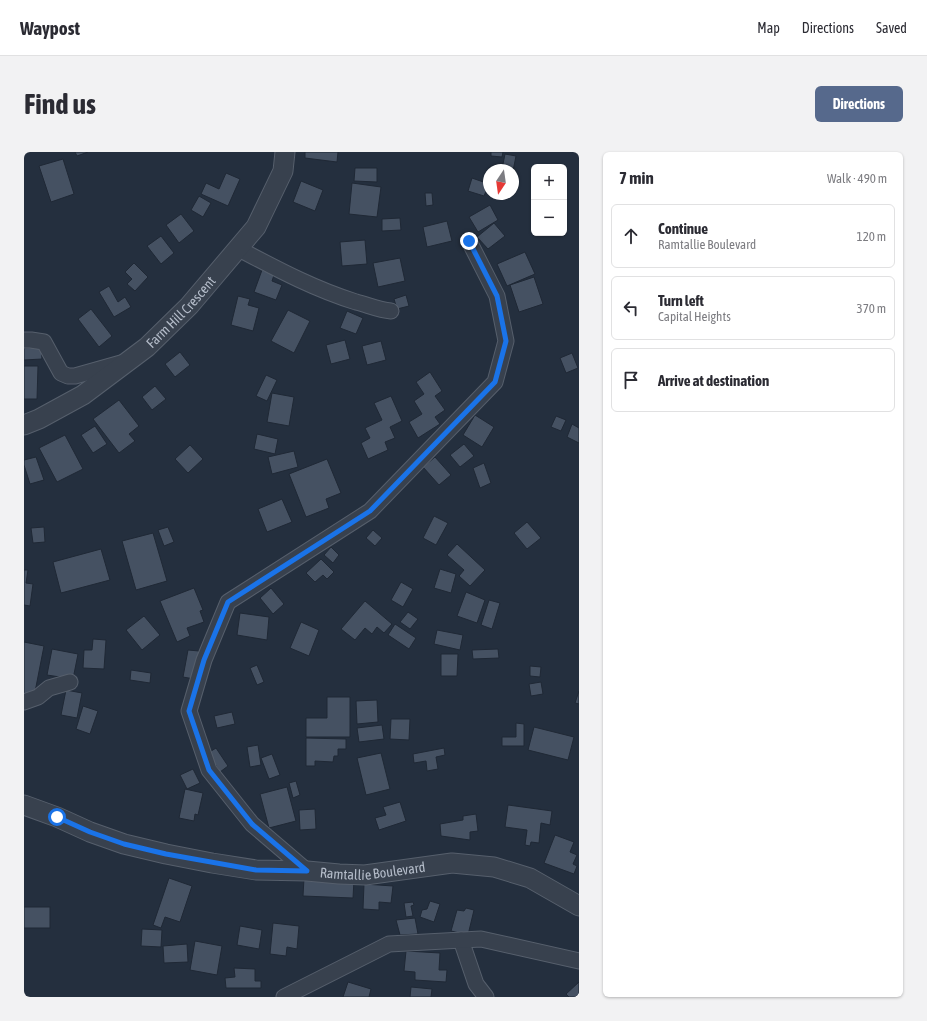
<!DOCTYPE html>
<meta charset="utf-8">
<style>
body{margin:0;font-family:"Asap Condensed",sans-serif;background:#f2f2f3;color:#2b2b33}
.controls{position:absolute;right:12px;top:12px;display:grid;overflow:hidden;border-radius:6px;box-shadow:0 1px 3px #0004}
.controls button{width:36px;height:36px;display:grid;place-items:center;padding:0;border:0;border-bottom:1px solid #e1e1e2;background:#fff;color:#2b2b33;font:20px sans-serif}
.compass{position:absolute;left:459px;top:12px;width:36px;height:36px;border-radius:50%;background:#fff;box-shadow:0 1px 3px #0004;rotate:193deg}
.stop{position:absolute;width:12px;height:12px;margin:-9px;border:3px solid #1a73e8;border-radius:50%;background:#fff}
.stop.end{background:#1a73e8;border-color:#fff;box-shadow:0 1px 4px #0008}
.list{margin:0;padding:0;list-style:none}
h2{display:flex;justify-content:space-between;align-items:center;height:52px;margin:0;padding:0 16px;font-size:17px}
h2 small{font-size:13px;font-weight:400;color:#7c7c81}
.list li{display:grid;grid-template-columns:26px 1fr auto;gap:12px;align-items:center;box-sizing:border-box;height:64px;margin:0 8px 8px;padding:0 8px;border:1px solid #e1e1e2;border-radius:6px}
.list b{display:block;font-size:15px;white-space:nowrap}
.list p{margin:0;font-size:13px;white-space:nowrap;color:#7c7c81}
.list em{font-size:13px;font-style:normal;color:#7c7c81}
.icon{flex:none;width:22px;height:22px;fill:none;stroke:currentColor;stroke-width:2;stroke-linecap:round;stroke-linejoin:round}
.map{position:relative;flex:none;width:555px;height:845px;overflow:hidden;border-radius:6px}
header{display:flex;align-items:center;gap:24px;box-sizing:border-box;height:56px;padding:0 20px;background:#fff;border-bottom:1px solid #e1e1e2}
header strong{font-size:19px}
nav{display:flex;gap:22px;margin-inline-start:auto;font-size:14px}
.intro{display:flex;align-items:center;justify-content:space-between;box-sizing:border-box;height:96px;padding:0 24px}
h1{margin:0;font-size:28px}
.button{padding:10px 18px;border-radius:6px;background:#56698c;color:#fff;font-size:14px;font-weight:700}
main{display:flex;gap:24px;padding:0 24px}
aside{flex:1;background:#fff;border-radius:6px;box-shadow:0 1px 3px #0004}
.map>svg:first-child{display:block}
.building{fill:#455162;stroke:#1f2835}
.lines{fill:none;stroke-linecap:round;stroke-linejoin:round}
.minor-casing{stroke:#565f6c;stroke-width:17}
.tertiary-casing{stroke:#565f6c;stroke-width:21}
.minor{stroke:#38414e;stroke-width:15}
.tertiary{stroke:#38414e;stroke-width:19}
.route{stroke:#1a73e8;stroke-width:5}
.labels{text-anchor:middle;dominant-baseline:central;stroke-width:3;stroke-linejoin:round;paint-order:stroke}
.street-label{font-size:14px;fill:#b4bcc9;stroke:#1d2633}
</style>
<header>
<strong>Waypost</strong>
<nav><a>Map</a><a>Directions</a><a>Saved</a></nav>
</header>
<div class="intro"><h1>Find us</h1><a class="button">Directions</a></div>
<main>
<div class="map">
<svg width="555" height="845" viewBox="0 0 555 845">
<rect width="100%" height="100%" fill="#242f3e"/>
<!-- building -->
<g class="building">
<path d="M51,0h13l-11,4z"/>
<path d="M281,0h33l-1,10 -32,-4z"/>
<path d="M467,0h12l-1,5 -11,-1z"/>
<path d="M481,2l11,2 -3,15v-1l-11,-1z"/>
<path d="M39,7l11,35 -23,8 -12,-36z"/>
<path d="M331,16h22v14l-23,-1z"/>
<path d="M202,21l14,6 -12,27 -27,-12 5,-11 13,6z"/>
<path d="M448,26l17,6 -5,12 -16,-5z"/>
<path d="M277,29l22,9 -8,21 -22,-9z"/>
<path d="M328,31l29,4 -4,30 -28,-3z"/>
<path d="M401,41h7l1,12 -7,1z"/>
<path d="M175,44l12,7 -8,14 -12,-7z"/>
<path d="M466,53l8,15 -20,12 -9,-15z"/>
<path d="M157,62l13,17 -15,12 -13,-18z"/>
<path d="M376,66l1,12 -19,1v-12z"/>
<path d="M423,69l5,20 -25,6 -4,-20z"/>
<path d="M470,71l11,13 -17,13 -11,-12z"/>
<path d="M137,84l13,17 -13,11 -14,-18z"/>
<path d="M341,88l2,24 -25,2 -2,-24z"/>
<path d="M501,100l10,22 -28,12 -10,-22z"/>
<path d="M376,106l5,23 -27,6 -5,-24z"/>
<path d="M110,111l14,14 -13,14 -8,-7 5,-5 -7,-7z"/>
<path d="M238,118l12,5 -2,6 10,4 -6,15 -22,-8z"/>
<path d="M510,125l9,27 -24,8 -9,-27z"/>
<path d="M85,134l9,16 7,-5 6,10 -17,10 -15,-25z"/>
<path d="M382,143l3,11 -12,3 -3,-10z"/>
<path d="M214,144l12,3 -2,6 11,3 -6,23 -22,-6z"/>
<path d="M67,157l21,27 -13,11 -21,-28z"/>
<path d="M264,158l22,11 -16,32 -23,-12z"/>
<path d="M323,159l16,7 -7,16 -16,-6z"/>
<path d="M321,188l5,19 -19,5 -5,-19z"/>
<path d="M357,189l5,19 -19,5 -5,-19z"/>
<path d="M17,195l1,12 -18,1v-12z"/>
<path d="M156,200l10,13 -15,12 -10,-13z"/>
<path d="M548,201l6,15 -12,5 -6,-15z"/>
<path d="M0,214h14l-1,33h-13z"/>
<path d="M406,220l12,19 -7,5 10,14 -10,7 5,7 -22,14 -9,-16 13,-8 -8,-13 10,-7 -8,-12z"/>
<path d="M242,223l11,5 -10,21 -11,-5z"/>
<path d="M131,234l11,13 -14,11 -10,-13z"/>
<path d="M248,241l22,4 -5,29 -22,-4z"/>
<path d="M367,244l11,25 -12,6 5,11 -10,4 3,8 -20,9 -7,-16 9,-5 -5,-10 17,-8 -8,-17z"/>
<path d="M95,248l20,26 -10,8 6,7 -16,12 -26,-34z"/>
<path d="M451,263l19,12 -12,20 -19,-12z"/>
<path d="M532,264l10,4 -5,11 -10,-4z"/>
<path d="M548,272l7,4v15l-12,-6z"/>
<path d="M71,274l12,18 -14,9 -12,-18z"/>
<path d="M233,282l21,5 -3,15 -21,-5z"/>
<path d="M41,283l18,34 -26,13 -18,-34z"/>
<path d="M440,292l10,12 -14,11 -10,-12z"/>
<path d="M166,293l13,14 -15,14 -13,-14z"/>
<path d="M270,299l4,16 -26,7 -4,-17z"/>
<path d="M12,305l8,23 -14,4 -6,-19v-5z"/>
<path d="M411,305l16,18 -12,10 -16,-18z"/>
<path d="M303,307l14,34 -15,6 3,9 -23,9 -17,-43z"/>
<path d="M460,311l7,20 -11,5 -7,-20z"/>
<path d="M258,347l10,23 -25,10 -9,-23z"/>
<path d="M410,364l14,7 -12,22 -13,-7z"/>
<path d="M503,370l14,16 -14,11 -13,-16z"/>
<path d="M20,375l1,15 -12,1 -2,-15z"/>
<path d="M144,375l6,15 -10,4 -6,-16z"/>
<path d="M349,378l9,8 -7,8 -9,-8z"/>
<path d="M129,381l14,48 -31,9 -14,-49z"/>
<path d="M433,392l28,26 -15,16 -11,-10 5,-6 -17,-15z"/>
<path d="M307,395l8,8 -6,8 -9,-8z"/>
<path d="M77,397l9,31 -49,13 -8,-31z"/>
<path d="M297,407l13,13 -7,7 -4,-4 -8,7 -9,-9z"/>
<path d="M416,417l16,5 -5,19 -17,-5z"/>
<path d="M0,418h4l-2,13 7,1 -3,22 -6,-1z"/>
<path d="M377,430l12,7 -10,18 -12,-7z"/>
<path d="M170,436l9,22 -3,1 4,11 -17,6 3,8 -13,6 -17,-41z"/>
<path d="M247,436l13,16 -11,10 -13,-16z"/>
<path d="M442,440l19,8 -8,23 -20,-7z"/>
<path d="M465,448l11,3 -8,26 -11,-4z"/>
<path d="M341,449l27,23 -8,9 -7,-6 -5,7 -7,-6 -10,12 -14,-11z"/>
<path d="M384,460l10,7 -8,10 -10,-7z"/>
<path d="M216,461l29,4 -2,23 -30,-5z"/>
<path d="M120,464l16,19 -18,15 -16,-20z"/>
<path d="M277,470l18,8 -10,26 -19,-8z"/>
<path d="M371,472l21,14 -7,11 -21,-14z"/>
<path d="M413,478l26,5 -3,15 -26,-6z"/>
<path d="M69,487l13,1 -2,29 -21,-1 1,-18h8z"/>
<path d="M0,490l20,4 -10,51 -10,-2z"/>
<path d="M28,497l26,5 -5,25 -26,-4z"/>
<path d="M474,497l1,9 -26,1 -1,-9z"/>
<path d="M164,498l11,1 -5,28 -11,-2z"/>
<path d="M417,502h17l-1,22h-16z"/>
<path d="M233,513l7,17 -7,3 -7,-17z"/>
<path d="M506,514l11,1 -1,10 -10,-1z"/>
<path d="M107,518l20,3 -1,10 -20,-3z"/>
<path d="M517,530l2,12 -12,2 -2,-12z"/>
<path d="M42,538l16,3 -5,25 -16,-3z"/>
<path d="M555,539v13l-4,-1z"/>
<path d="M303,545h23v40h-44v-19h21z"/>
<path d="M353,548l1,22 -21,2 -1,-23z"/>
<path d="M59,554l15,5 -8,23 -14,-5z"/>
<path d="M208,560l3,12 -18,4 -3,-12z"/>
<path d="M367,567h19l-1,21 -19,-1z"/>
<path d="M492,571l8,1v22h-22v-9h14z"/>
<path d="M358,573l2,14 -25,3 -2,-14z"/>
<path d="M510,575l40,10 -6,23 -40,-10z"/>
<path d="M282,586l40,1v10h-8v7h-4l-1,6 -18,-1v5h-9z"/>
<path d="M234,593l3,20 -11,2 -3,-20z"/>
<path d="M192,596l12,18 -8,6 -12,-19z"/>
<path d="M420,596l1,7 -9,2 2,12 -11,2 -1,-10 -12,2 -1,-9z"/>
<path d="M357,601l9,36 -24,6 -9,-37z"/>
<path d="M248,602l8,21 -11,4 -8,-21z"/>
<path d="M169,617l7,14 -13,6 -7,-14z"/>
<path d="M272,629l4,14 -7,3 -4,-15z"/>
<path d="M263,635l9,34 -27,7 -9,-34z"/>
<path d="M161,637l18,4 -5,22 -3,-1 -1,7 -15,-3z"/>
<path d="M376,650l6,19 -27,9 -4,-12 11,-3 -3,-8z"/>
<path d="M484,653l44,6 -2,14 -9,-2 -2,20 -8,-1 -1,4 -5,-1 2,-15 -22,-3z"/>
<path d="M291,657l1,20 -16,1 -1,-20z"/>
<path d="M452,662l2,17 -8,1v8l-29,-4 -1,-12 23,-4v-4z"/>
<path d="M531,683l19,7 -4,10 7,3 -4,9 4,2 -3,8 -30,-11z"/>
<path d="M145,726l23,8 -12,36 -15,-5 -4,11 -8,-3z"/>
<path d="M280,726l50,2 -1,18 -50,-2z"/>
<path d="M340,732l29,2 -2,17 -12,-1v8l-16,-1z"/>
<path d="M406,749l10,3 -6,18 -14,-5 2,-7 5,-1z"/>
<path d="M389,750l1,3 -3,1 2,10 -7,1 -2,-14z"/>
<rect x="0" y="755" width="26" height="21"/>
<path d="M442,756l8,2 -6,25 -17,-4 6,-21 7,1z"/>
<path d="M391,766l3,16 -18,1 -4,-15z"/>
<path d="M249,771l26,3 -2,23 -10,-2 -1,9 -16,-2z"/>
<path d="M216,774l22,4 -3,19 -22,-4z"/>
<path d="M118,777l20,1 -1,17 -20,-1z"/>
<path d="M171,789l27,5 -5,29 -27,-5z"/>
<path d="M163,792l1,18 -24,1 -1,-17z"/>
<path d="M382,799l34,2 -1,17h8l-1,12 -31,-2v-8l-11,-1z"/>
<path d="M210,816l21,1v12h6v7h-35l-1,-10 10,-1z"/>
<path d="M324,830l23,7 -2,8h-26z"/>
<path d="M555,830v15h-10l-3,-3z"/>
<path d="M387,835l21,2 -1,8h-21z"/>
</g>
<g class="lines">
<!-- minor casing -->
<g class="minor-casing">
<g id="minor">
<path d="M215,97c38,20 75,40 117,53 12,3 23,8 35,9"/>
<path d="M0,188h7l13,2 17,31 7,3h7l46,-13"/>
<path d="M0,550l14,-5 11,-9 21,-6"/>
<path d="M283,719l-55,-47 -43,-54 -20,-59 15,-51 24,-58 142,-91 125,-129 11,-41 -9,-45 -28,-55"/>
<path d="M437,788l15,44 10,13"/>
<path d="M260,845l105,-53 92,-5 98,22"/>
</g>
</g>
<!-- tertiary casing -->
<g class="tertiary-casing">
<g id="tertiary">
<path id="s1" d="M0,273l15,-6 44,-24 64,-48 42,-41 67,-79 27,-56 2,-19"/>
<path id="s2" d="M0,653l33,12 33,15 34,12 42,10 46,9 44,7 51,1 32,3 26,1 87,-12 42,4 36,11 49,28"/>
</g>
</g>
<!-- minor -->
<use href="#minor" class="minor"/>
<!-- tertiary -->
<use href="#tertiary" class="tertiary"/>
</g>
<g class="lines">
<!-- route -->
<path class="route" d="M33,665l33,15 34,12 42,10 90,16 51,1 -55,-47 -43,-54 -20,-59 15,-51 24,-58 142,-91 125,-129 11,-41 -9,-45 -28,-55"/>
</g>
<g class="labels">
<!-- street labels -->
<g class="street-label">
<text stroke="none"><textPath href="#s1" startOffset="195">Farm Hill Crescent</textPath></text>
<text stroke="none"><textPath href="#s2" startOffset="359">Ramtallie Boulevard</textPath></text>
</g>
</g>
</svg>
<div class="controls">
<button>+</button>
<button>−</button>
</div>
<svg class="compass" viewBox="-18 -18 36 36"><path d="M0-13l5 13h-10z" fill="#e53935"/><path d="M0 13l5-13h-10z" fill="#7c7c81"/></svg>
<div class="stop" style="left:33px;top:665px"></div>
<div class="stop end" style="left:445px;top:89px"></div>
</div>
<aside>
<h2>7 min<small>Walk · 490 m</small></h2>
<ul class="list">
<li><svg class="icon" aria-label="ahead" viewBox="0 0 24 24"><path d="M12 20V5M6 11l6-6 6 6"/></svg><div><b>Continue</b><p>Ramtallie Boulevard</p></div><em>120 m</em></li>
<li><svg class="icon" aria-label="left" viewBox="0 0 24 24"><path d="M17 20v-9H6M10 6l-5 5 5 5"/></svg><div><b>Turn left</b><p>Capital Heights</p></div><em>370 m</em></li>
<li><svg class="icon" aria-label="arrive" viewBox="0 0 24 24"><path d="M6 21V4h12l-3 4 3 4H6"/></svg><div><b>Arrive at destination</b></div></li>
</ul>
</aside>
</main>
